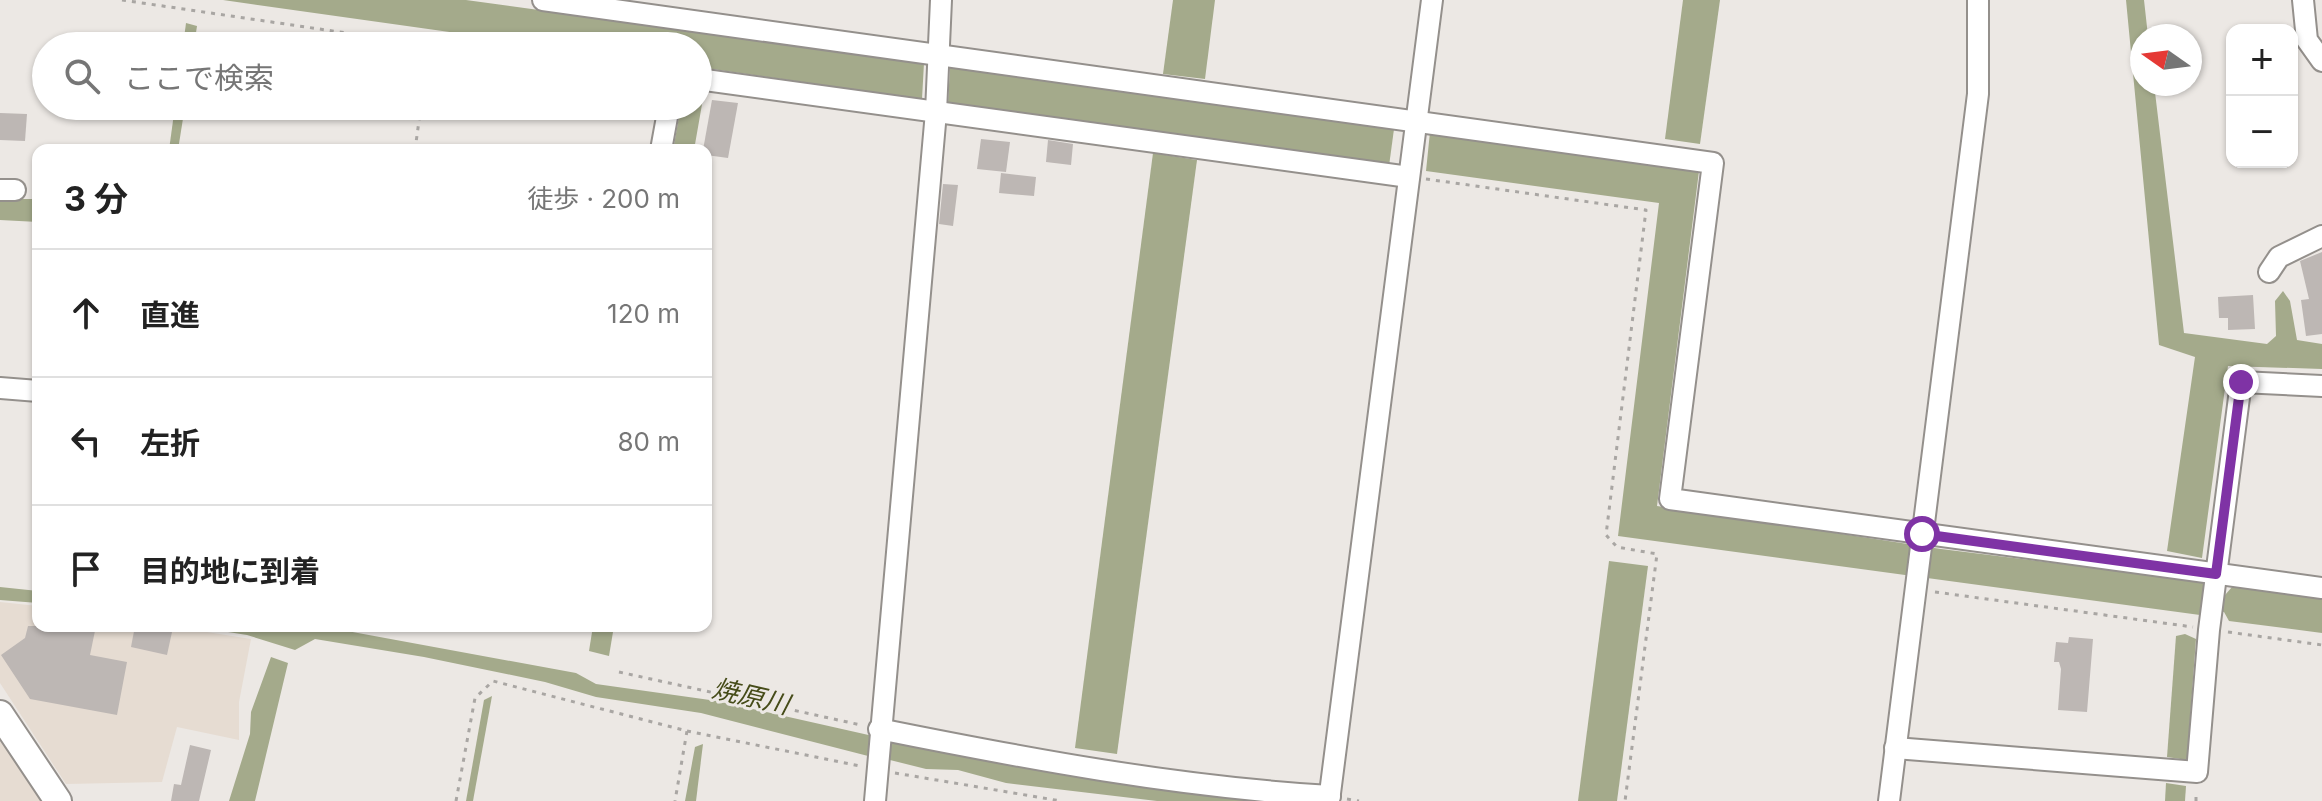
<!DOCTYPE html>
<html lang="ja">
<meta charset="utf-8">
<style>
body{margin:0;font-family:Inter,"Noto Sans JP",sans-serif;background:#f6f6f6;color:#222}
.controls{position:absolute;right:24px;top:24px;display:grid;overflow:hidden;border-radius:16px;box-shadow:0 2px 6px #0004}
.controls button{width:72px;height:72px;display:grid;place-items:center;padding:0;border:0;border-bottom:2px solid #e0e0e0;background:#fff;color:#222;font:40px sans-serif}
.compass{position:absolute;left:2130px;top:24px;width:72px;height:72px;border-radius:50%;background:#fff;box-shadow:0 2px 6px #0004;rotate:284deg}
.stop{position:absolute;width:24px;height:24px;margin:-18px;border:6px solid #7f33a5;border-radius:50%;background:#fff}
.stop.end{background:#7f33a5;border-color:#fff;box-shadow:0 2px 8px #0008}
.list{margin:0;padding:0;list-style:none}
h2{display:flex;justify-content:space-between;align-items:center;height:104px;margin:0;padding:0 32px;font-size:34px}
h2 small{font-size:26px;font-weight:400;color:#767676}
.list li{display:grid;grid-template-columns:52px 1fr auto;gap:24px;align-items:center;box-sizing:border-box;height:128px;padding:0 32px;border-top:2px solid #e0e0e0}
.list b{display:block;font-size:30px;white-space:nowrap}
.list em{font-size:26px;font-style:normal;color:#767676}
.icon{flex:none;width:44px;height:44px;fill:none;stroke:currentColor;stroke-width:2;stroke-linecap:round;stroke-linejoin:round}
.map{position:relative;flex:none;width:2322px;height:801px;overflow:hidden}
.search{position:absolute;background:#fff;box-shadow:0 2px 6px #0004;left:32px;top:32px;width:680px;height:88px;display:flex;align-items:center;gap:20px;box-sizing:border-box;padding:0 28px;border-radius:44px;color:#767676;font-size:30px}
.panel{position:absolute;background:#fff;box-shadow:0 2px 6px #0004;left:32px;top:144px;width:680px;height:488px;border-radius:16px}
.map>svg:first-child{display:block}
.built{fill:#e6dcd2}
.water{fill:#a4aa8b}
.building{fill:#bdb7b4}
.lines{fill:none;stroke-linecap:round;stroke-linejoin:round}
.minor-casing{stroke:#94908c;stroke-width:24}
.major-casing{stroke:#94908c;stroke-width:30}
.path{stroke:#a9a6a3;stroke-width:3;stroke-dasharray:4 6;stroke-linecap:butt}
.minor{stroke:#fff;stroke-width:20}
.major{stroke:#fff;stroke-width:26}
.route{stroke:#7f33a5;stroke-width:10}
.labels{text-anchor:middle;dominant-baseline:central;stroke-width:6;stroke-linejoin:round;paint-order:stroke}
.water-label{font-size:26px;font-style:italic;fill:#464c19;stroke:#ece8e4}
</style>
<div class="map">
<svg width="2322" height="801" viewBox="0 0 2322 801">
<rect width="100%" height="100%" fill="#ece8e4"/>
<!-- built -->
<g class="built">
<path d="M0,602l38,4v20h131l82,13 -12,63v38l-62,-13 -15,55 -96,2 -66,-101z"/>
<path d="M0,730l49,71h-49z"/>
</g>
<!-- water -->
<g class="water">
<path d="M223,0h243l458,63 -2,36 -224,-32v-21h-150z"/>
<path d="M1173,0h42l-10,79 -42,-5z"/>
<path d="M1683,0h37l-20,144 -35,-5z"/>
<path d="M2126,0h18l4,36h-6v48h12l30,249 83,11 9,-8 -1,-35 8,-10 7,10 7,39 25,4v25l-94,-3 -26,192 -35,-7 28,-194 -36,-12z"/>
<path d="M186,23l11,3 -3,20h-11z"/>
<path d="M950,67l444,62 -5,37 -441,-62z"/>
<path d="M698,92l6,1 -10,57h-21l8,-44h17z"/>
<path d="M175,106h10l-7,44h-9z"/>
<path d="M1430,132l269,39 -42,335 284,43 241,30 22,3 -1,8 22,5 7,-8 90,12v34l-93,-12 -5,-9 -23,-4 -1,7 -582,-79 41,-333 -233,-32z"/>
<path d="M1153,153l44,7 -80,594 -42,-6z"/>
<path d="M0,199h38v23l-38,-2z"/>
<path d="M1609,561l39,5 -31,235h-39z"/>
<path d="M0,587l38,4v12l-38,-3z"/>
<path d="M190,626h130l256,47 20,11 121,17 156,35 -1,21 -171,-44 -105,-16 -51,-15 -121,-25 -109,-18 -20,11 -48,-15z"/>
<path d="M593,626h21l-5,30 -20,-5z"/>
<path d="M2185,634l11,5 -9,121 -20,-3 9,-121z"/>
<path d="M271,657l17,6 -33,138h-26l21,-67 1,-22z"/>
<path d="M492,696l-19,105h-7l18,-101z"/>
<path d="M887,739l382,62h-112l-151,-18 -48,-13 -32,-1 -40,-10z"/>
<path d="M703,744l-7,57h-11l10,-54z"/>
<path d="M2166,783l20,3 -1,15h-20z"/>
</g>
<!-- building -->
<g class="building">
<path d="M712,100l26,3 -10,55 -22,-3 -3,-5z"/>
<path d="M0,113l27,1 -2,27 -25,-1z"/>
<path d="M981,139l29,3 -4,30 -29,-3z"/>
<path d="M1048,140l25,4 -2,21 -25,-3z"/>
<path d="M1001,173l35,4 -2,19 -35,-3z"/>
<path d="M943,184l15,1 -5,41 -14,-2z"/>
<path d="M2322,252v82l-16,2 -5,-36 8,-1 -9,-38z"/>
<path d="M2253,295l2,34 -27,1v-12h-9l-1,-21z"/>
<path d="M28,626h68l-6,29 37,7 -10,53 -87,-16 -29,-44 24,-17z"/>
<path d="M135,626l37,6 -5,23 -36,-8z"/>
<path d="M2069,637l24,2 -6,73 -29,-2 3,-41 -2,-7h-5l2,-20 12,1z"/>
<path d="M190,745l21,5 -12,51h-28l3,-17 7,1z"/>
</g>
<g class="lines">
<!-- minor casing -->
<g class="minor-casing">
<g id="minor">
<path d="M543,0l1170,163 -43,336 652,89"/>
<path d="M2303,0l4,40 15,21"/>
<path d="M698,79l711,98"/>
<path d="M661,150l8,-44"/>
<path d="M0,190h15"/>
<path d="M2269,272l10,-15 43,-21"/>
<path d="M0,388l38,3"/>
<path d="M879,729c149,30 299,58 451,67"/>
<path d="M1895,748l302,24 12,-142 32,-248 81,4"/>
<path d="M875,801l61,-689 5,-112"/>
<path d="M1329,801l103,-801"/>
<path d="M1889,801l89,-707v-94"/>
</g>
</g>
<!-- major casing -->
<g class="major-casing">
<path id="major" d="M0,714l58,87"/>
</g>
<!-- path -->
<g class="path">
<path d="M122,0l313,46"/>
<path d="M415,150l6,-44"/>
<path d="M1426,179l220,31 -40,325 11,12 40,7 -32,247"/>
<path d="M1935,592l258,35"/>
<path d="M2228,632l94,13"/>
<path d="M619,672l242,53"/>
<path d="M687,731l173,35"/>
<path d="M895,773l166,28"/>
<path d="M1347,799l12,2"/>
<path d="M456,801l19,-103 18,-17 194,50 -12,70"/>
<path d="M2196,801v-10"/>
</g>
<!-- minor -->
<use href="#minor" class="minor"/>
<!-- major -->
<use href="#major" class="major"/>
</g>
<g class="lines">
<!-- route -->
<path class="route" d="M1922,534l294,40 25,-192"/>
</g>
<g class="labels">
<!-- water labels -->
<g class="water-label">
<text transform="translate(751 696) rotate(13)">焼原川</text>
</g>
</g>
</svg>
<div class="controls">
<button>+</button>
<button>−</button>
</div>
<svg class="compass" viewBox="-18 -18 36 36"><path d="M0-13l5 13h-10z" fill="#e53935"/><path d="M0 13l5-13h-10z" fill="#767676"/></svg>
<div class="stop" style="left:1922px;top:534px"></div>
<div class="stop end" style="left:2241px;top:382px"></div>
<div class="search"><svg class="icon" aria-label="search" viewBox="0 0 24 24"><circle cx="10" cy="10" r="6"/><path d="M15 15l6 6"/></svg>ここで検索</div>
<section class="panel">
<h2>3 分<small>徒歩 · 200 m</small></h2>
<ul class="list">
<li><svg class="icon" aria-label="ahead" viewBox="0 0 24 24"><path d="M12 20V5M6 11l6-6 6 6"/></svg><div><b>直進</b></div><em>120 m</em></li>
<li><svg class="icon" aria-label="left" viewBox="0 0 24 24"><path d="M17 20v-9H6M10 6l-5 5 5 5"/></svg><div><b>左折</b></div><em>80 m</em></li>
<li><svg class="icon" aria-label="arrive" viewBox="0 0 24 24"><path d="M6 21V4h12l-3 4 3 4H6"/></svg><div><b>目的地に到着</b></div></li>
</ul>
</section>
</div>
